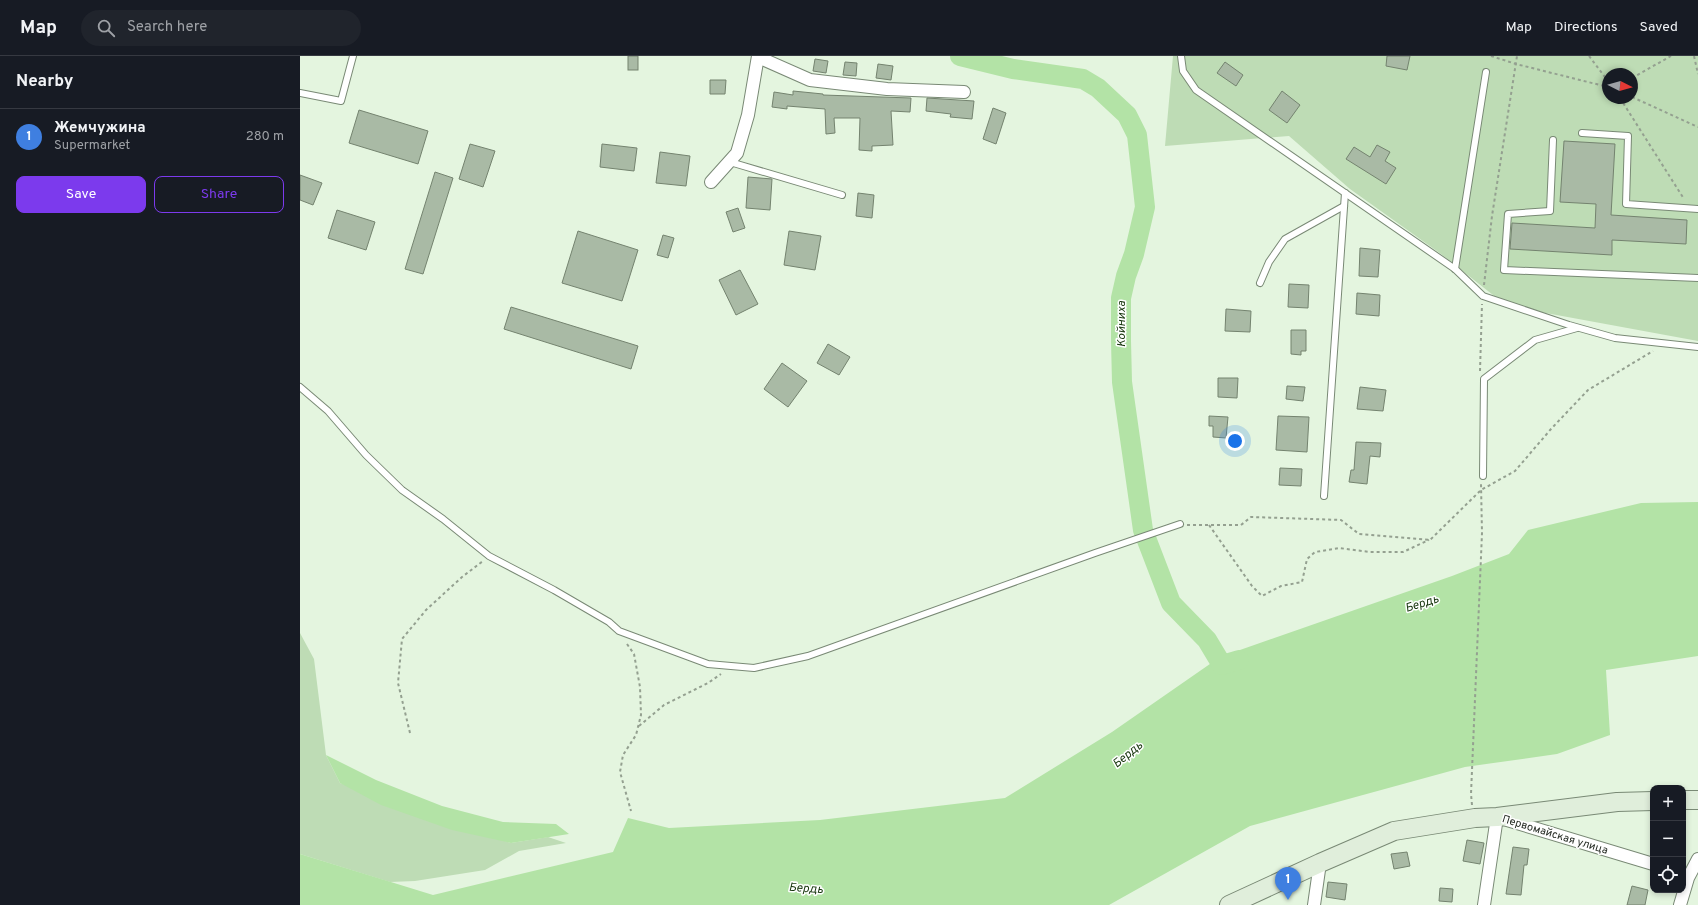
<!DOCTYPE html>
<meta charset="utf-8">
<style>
body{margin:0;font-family:Overpass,sans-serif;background:#20242c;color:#f1f3f6}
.controls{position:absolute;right:12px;bottom:12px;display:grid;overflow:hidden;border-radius:8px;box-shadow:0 2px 6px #0003}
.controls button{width:36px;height:36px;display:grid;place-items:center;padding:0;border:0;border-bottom:1px solid #363941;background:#171b24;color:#f1f3f6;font:20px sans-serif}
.compass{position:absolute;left:1302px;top:12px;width:36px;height:36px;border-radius:50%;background:#171b24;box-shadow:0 2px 6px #0003;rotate:96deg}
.you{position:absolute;left:935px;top:385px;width:14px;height:14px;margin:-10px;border:3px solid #fff;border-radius:50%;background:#1a73e8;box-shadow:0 0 0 6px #1a73e833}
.badge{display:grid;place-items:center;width:26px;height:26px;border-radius:50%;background:#7c3aed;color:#fff;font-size:13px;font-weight:700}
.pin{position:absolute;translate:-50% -33px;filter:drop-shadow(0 1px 2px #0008)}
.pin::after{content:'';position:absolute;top:21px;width:14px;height:12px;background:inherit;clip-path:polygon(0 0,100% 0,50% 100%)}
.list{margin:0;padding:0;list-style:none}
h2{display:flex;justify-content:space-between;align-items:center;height:52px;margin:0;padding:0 16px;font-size:17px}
h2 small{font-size:13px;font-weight:400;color:#9ea1a6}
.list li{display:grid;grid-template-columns:26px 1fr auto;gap:12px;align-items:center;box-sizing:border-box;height:56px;padding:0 16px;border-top:1px solid #363941}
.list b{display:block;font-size:15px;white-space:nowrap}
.list p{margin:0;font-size:13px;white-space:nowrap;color:#9ea1a6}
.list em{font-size:13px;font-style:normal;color:#9ea1a6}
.actions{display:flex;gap:8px;padding:12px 16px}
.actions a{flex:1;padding:9px 0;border:1px solid #7c3aed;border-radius:8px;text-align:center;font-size:14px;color:#7c3aed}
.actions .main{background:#7c3aed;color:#fff}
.icon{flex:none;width:22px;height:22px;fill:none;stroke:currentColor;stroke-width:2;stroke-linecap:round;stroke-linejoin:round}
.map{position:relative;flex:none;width:1398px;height:849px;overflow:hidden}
header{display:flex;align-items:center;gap:24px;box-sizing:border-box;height:56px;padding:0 20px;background:#171b24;border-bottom:1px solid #363941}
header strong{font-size:19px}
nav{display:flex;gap:22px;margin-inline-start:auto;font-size:14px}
.search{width:280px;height:36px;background:#20242c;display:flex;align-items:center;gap:10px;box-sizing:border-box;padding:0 14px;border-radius:22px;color:#9ea1a6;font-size:15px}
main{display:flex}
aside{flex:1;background:#171b24}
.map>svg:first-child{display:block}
.green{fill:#bedcb5;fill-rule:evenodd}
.water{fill:#b3e3a6}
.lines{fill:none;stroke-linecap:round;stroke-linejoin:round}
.river{stroke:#b3e3a6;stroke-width:20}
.building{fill:#a9baa5;stroke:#74836f}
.lane-casing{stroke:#798975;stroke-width:8}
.street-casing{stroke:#798975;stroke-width:14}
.secondary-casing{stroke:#798975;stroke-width:20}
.path{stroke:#94a090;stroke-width:2;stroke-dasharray:3 3;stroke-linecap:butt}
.lane{stroke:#fff;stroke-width:6}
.street{stroke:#fff;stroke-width:12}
.secondary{stroke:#e0eedb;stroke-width:18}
.labels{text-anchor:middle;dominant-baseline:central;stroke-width:3;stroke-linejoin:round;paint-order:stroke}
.street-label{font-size:11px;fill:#1f251d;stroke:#fff}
.water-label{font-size:12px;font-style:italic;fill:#15340b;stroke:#fff}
</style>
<header>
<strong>Map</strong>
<div class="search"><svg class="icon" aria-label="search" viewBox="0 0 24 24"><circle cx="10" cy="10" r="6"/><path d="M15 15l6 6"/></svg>Search here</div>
<nav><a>Map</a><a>Directions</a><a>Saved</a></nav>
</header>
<main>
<aside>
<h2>Nearby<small></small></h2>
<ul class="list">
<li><span class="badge" style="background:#3f7fe0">1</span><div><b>Жемчужина</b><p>Supermarket</p></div><em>280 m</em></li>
</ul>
<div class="actions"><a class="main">Save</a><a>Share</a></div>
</aside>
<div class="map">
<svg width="1398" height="849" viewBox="0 0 1398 849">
<rect width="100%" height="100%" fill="#e4f5df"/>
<!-- green -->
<g class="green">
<path d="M873,0h525v285l-191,-35 -66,-52 -91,-65 -61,-53 -124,10zM1308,18h24v24h-24z"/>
<path d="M0,577l14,26 12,96 14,28 171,60 37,-6 18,6 -47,8 -34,19 -70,11 -25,1 -90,-28z"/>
</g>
<!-- water -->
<g class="water">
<path d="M1398,446v154l-92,14 4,65 -53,19 -92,13 -215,59 -141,79h-809v-51l133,41 180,-43 15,-34 41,10 151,-8 185,-22 107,-66 108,-75 232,-81 57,-22 19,-24 113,-27z"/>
<path d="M26,699l50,25 66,26 61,16 53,2 13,10 -58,9 -59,-13 -71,-25 -41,-22z"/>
</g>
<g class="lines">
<!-- river -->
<path class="river" d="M660,0l53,13 70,10 15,9 29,27 10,20 8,72 -11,47 -8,22 -5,22v43l1,41 21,148 28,73 36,37 15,25 17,-5"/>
</g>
<!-- building -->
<g class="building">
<rect x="328" y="0" width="10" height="14"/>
<path d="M1087,0h23l-3,14 -21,-4z"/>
<path d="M515,3l13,2 -2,12 -13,-2z"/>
<path d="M545,6l12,1 -1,13 -13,-1z"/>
<path d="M925,6l18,13 -7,11 -19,-13z"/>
<path d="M578,8l15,2 -2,14 -15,-2z"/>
<path d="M410,24h16l-1,14h-15z"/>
<path d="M493,35l30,3v1l88,3 -1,14 -19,-1 2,34 -21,1v5l-13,-1 1,-32h-26l1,15 -9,1 -1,-25 -38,-3v3l-15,-2 2,-15 19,3z"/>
<path d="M982,35l18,14 -13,18 -18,-13z"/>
<path d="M627,42l47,3 -2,18 -22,-2 1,-3 -25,-3z"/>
<path d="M693,52l13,5 -10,31 -13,-5z"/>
<path d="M59,54l69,21 -10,33 -69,-21z"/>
<path d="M1264,85l51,3 -4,71 76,5 -1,24 -74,-4v15l-102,-6 2,-26 83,5 1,-24 -36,-2z"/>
<path d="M170,88l25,7 -12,36 -24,-8z"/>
<path d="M302,88l35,4 -3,23 -34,-4z"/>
<path d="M1077,89l13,7 -5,9 11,7 -10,16 -40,-25 8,-12 16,10z"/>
<path d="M360,96l30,4 -4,30 -30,-3z"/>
<path d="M135,116l18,6 -30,96 -18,-5z"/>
<path d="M0,119l22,8 -9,22 -13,-5z"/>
<path d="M448,121l24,2 -2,31 -24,-2z"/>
<path d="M558,137l16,2 -2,23 -16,-2z"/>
<path d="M438,152l7,20 -12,4 -7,-20z"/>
<path d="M37,154l38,12 -9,28 -38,-12z"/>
<path d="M278,175l60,19 -16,51 -60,-18z"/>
<path d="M489,175l32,5 -6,34 -31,-5z"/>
<path d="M363,179l11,3 -6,20 -11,-3z"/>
<path d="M1060,192l20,2 -2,27 -19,-1z"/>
<path d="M440,214l18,34 -22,11 -17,-35z"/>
<path d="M989,228l20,1 -1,23 -20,-1z"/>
<path d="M1057,237l23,2 -1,21 -23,-2z"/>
<path d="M211,251l127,39 -7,23 -127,-40z"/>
<path d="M926,253l25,2 -1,21 -25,-1z"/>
<path d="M991,274h15v21h-5v4l-10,-1z"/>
<path d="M528,288l22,13 -11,18 -22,-12z"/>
<path d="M482,307l25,18 -19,26 -24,-18z"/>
<path d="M918,322h20l-1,20 -19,-1z"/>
<path d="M987,330l18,1 -2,14 -17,-2z"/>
<path d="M1060,331l26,3 -3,21 -26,-2z"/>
<path d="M909,360l19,1 -2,21 -13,-1v-11h-4z"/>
<path d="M978,360l31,1 -2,35 -31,-2z"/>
<path d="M1056,386l25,1 -1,14 -10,-1 -3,28 -18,-2 2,-12h3z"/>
<path d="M980,412l22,1 -1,17 -22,-1z"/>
<path d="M1167,784l17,3 -4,21 -17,-3z"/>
<path d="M1213,791l16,2 -2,16h-3l-3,30 -15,-1z"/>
<path d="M1107,796l3,14 -16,3 -3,-15z"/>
<path d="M1028,826l19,2 -2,16 -19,-3z"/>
<path d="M1332,830l16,4 -3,15h-18z"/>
<path d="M1140,832l13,1 -1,13 -13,-1z"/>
</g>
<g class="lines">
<!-- lane casing -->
<g class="lane-casing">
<g id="lane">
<path d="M881,0l2,15 13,19 259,179 28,27 86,29 46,13 83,9"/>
<path d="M0,37l41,8 12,-45"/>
<path d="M1282,77l46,3 -2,68 72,5"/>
<path d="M1253,84l-3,71 -42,3 -4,56 194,8"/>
<path d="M430,106l112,33"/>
<path d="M1155,213l31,-197"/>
<path d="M960,227l9,-21 16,-23 59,-33"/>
<path d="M0,331l28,24 38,44 36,35 41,29 46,37 65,34 55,32 10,9 89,33 46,4 54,-12 287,-103 85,-29"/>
<path d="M1183,420l1,-97 51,-39 42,-12"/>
<path d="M1024,440l21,-303"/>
</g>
</g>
<!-- street casing -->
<g class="street-casing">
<g id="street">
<path d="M458,1l52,23 77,9 77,3"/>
<path d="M411,126l26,-29 11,-38 10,-59"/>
<path d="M1014,849l6,-42"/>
<path d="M1184,849l13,-88 156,47"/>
<path d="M1380,849l8,-27 10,-19"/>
</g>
</g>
<!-- secondary casing -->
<g class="secondary-casing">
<g id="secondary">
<path d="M1383,744h15"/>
<path d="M929,849l91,-42 74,-32 81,-13 22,-1 120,-15 36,-1"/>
</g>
</g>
<!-- path -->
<g class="path">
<path d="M1191,0l25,8 92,23"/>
<path d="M1289,0l19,25"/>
<path d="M1394,0l4,18"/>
<path d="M1332,22l39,-22"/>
<path d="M1332,41l66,30"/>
<path d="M1320,42l64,101"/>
<path d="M1184,229l8,-69 25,-160"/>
<path d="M1180,315l2,-67"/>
<path d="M887,469h54l10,-8 90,3 18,14 71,6 51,-50 34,-19 36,-42 37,-39 65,-39"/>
<path d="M909,469l43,61 10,10 19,-10 21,-4 5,-23 8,-7 24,-4 31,4h33l26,-12"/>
<path d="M327,588l7,10 6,33 1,28 -5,20 -13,20 -3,17 11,39"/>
<path d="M339,670l25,-21 44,-22 13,-9"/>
<path d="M110,677l-12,-50 4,-44 24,-29 36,-33 21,-16"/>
<path d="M1172,749l-1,-11 11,-261 -1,-49"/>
</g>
<!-- lane -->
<use href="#lane" class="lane"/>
<!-- street -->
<use href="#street" class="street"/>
<!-- secondary -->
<use href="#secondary" class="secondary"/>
</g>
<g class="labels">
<!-- street labels -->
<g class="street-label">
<text transform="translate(1255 779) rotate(17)">Первомайская улица</text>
</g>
<!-- water labels -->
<g class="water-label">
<text transform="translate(822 268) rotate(-90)">Койниха</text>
<text transform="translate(1122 548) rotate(-17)">Бердь</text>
<text transform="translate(828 699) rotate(-39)">Бердь</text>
<text transform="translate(506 833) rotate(4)">Бердь</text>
</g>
</g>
</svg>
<div class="controls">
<button>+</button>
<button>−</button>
<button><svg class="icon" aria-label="locate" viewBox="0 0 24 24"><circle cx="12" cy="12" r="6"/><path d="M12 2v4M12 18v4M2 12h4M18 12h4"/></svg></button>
</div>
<svg class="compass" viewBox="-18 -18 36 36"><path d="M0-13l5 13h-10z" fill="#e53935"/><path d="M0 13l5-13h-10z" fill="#9ea1a6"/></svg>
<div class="you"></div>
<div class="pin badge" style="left:988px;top:844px;background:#3f7fe0">1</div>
</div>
</main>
